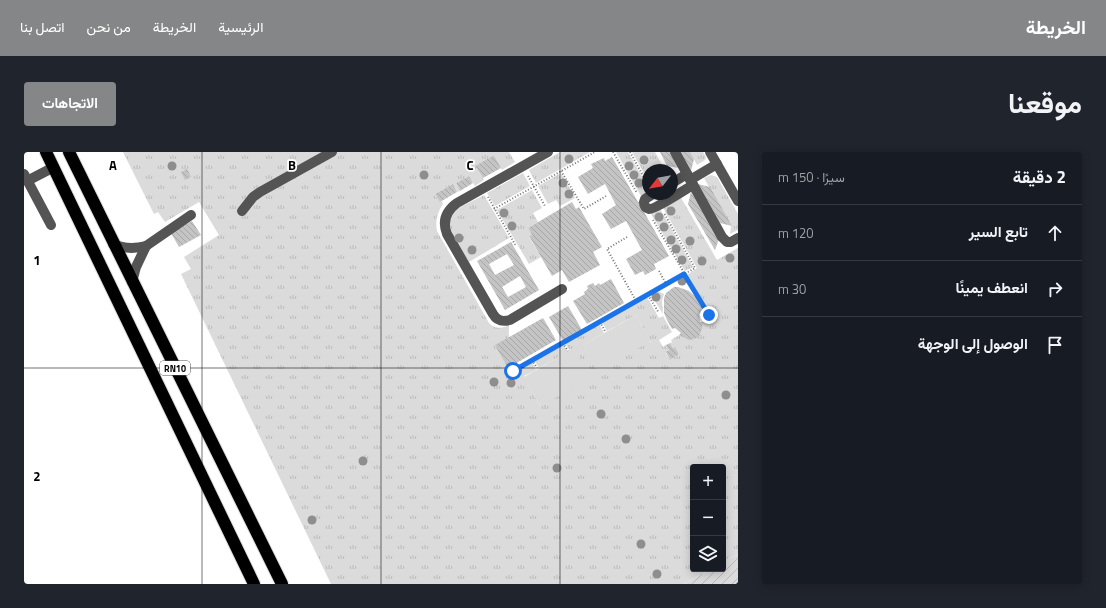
<!DOCTYPE html>
<html lang="ar">
<meta charset="utf-8">
<style>
body{margin:0;font-family:"Titillium Web",Vazirmatn,sans-serif;background:#20242c;color:#f1f3f6;direction:rtl}
.controls{position:absolute;right:12px;bottom:12px;display:grid;overflow:hidden;border-radius:4px;box-shadow:0 2px 10px #0003}
.controls button{width:36px;height:36px;display:grid;place-items:center;padding:0;border:0;border-bottom:1px solid #363941;background:#171b24;color:#f1f3f6;font:20px sans-serif}
.compass{position:absolute;left:618px;top:12px;width:36px;height:36px;border-radius:50%;background:#171b24;box-shadow:0 2px 10px #0003;rotate:239deg}
.stop{position:absolute;width:12px;height:12px;margin:-9px;border:3px solid #1a73e8;border-radius:50%;background:#fff}
.stop.end{background:#1a73e8;border-color:#fff;box-shadow:0 1px 4px #0008}
.list{margin:0;padding:0;list-style:none}
h2{display:flex;justify-content:space-between;align-items:center;height:52px;margin:0;padding:0 16px;font-size:17px}
h2 small{font-size:13px;font-weight:400;color:#9ea1a6}
.list li{display:grid;grid-template-columns:26px 1fr auto;gap:12px;align-items:center;box-sizing:border-box;height:56px;padding:0 16px;border-top:1px solid #363941}
.list b{display:block;font-size:15px;white-space:nowrap}
.list em{font-size:13px;font-style:normal;color:#9ea1a6}
.icon{flex:none;width:22px;height:22px;fill:none;stroke:currentColor;stroke-width:2;stroke-linecap:round;stroke-linejoin:round}
.map{position:relative;flex:none;width:714px;height:432px;overflow:hidden;direction:ltr;border-radius:4px}
header{display:flex;align-items:center;gap:24px;box-sizing:border-box;height:56px;padding:0 20px;background:#858687;color:#fff}
header strong{font-size:19px}
nav{display:flex;gap:22px;margin-inline-start:auto;font-size:14px}
.intro{display:flex;align-items:center;justify-content:space-between;box-sizing:border-box;height:96px;padding:0 24px}
h1{margin:0;font-size:28px}
.button{padding:10px 18px;border-radius:4px;background:#858687;color:#fff;font-size:14px;font-weight:700}
main{display:flex;gap:24px;padding:0 24px}
aside{flex:1;background:#171b24;border-radius:4px;box-shadow:0 2px 10px #0003}
.map>svg:first-child{display:block}
.grass{fill:url(#grass-tufts)}
.garden{fill:url(#garden-furrows)}
.pitch{fill:#dbdbdb}
.building{fill:url(#building-back-hatch);fill-rule:evenodd}
.lines{fill:none;stroke-linecap:round;stroke-linejoin:round}
.highway-casing{stroke:#dbdbdb;stroke-width:14}
.path{stroke:#767676;stroke-width:2;stroke-dasharray:1 2;stroke-linecap:butt}
.minor{stroke:#545454;stroke-width:10}
.highway{stroke:#000;stroke-width:12}
.tree{fill:#8e8e8e}
.route{stroke:#1a73e8;stroke-width:5}
.grid{fill:none;stroke:#000;stroke-width:1;stroke-opacity:0.55}
.labels{text-anchor:middle;dominant-baseline:central;stroke-width:3.5;stroke-linejoin:round;paint-order:stroke}
.shield{fill:#fff;stroke:#4c4c4c;stroke-width:1}
.shield-label{font-size:9px;font-weight:bold;fill:#000}
.grid-label{font-size:13px;text-anchor:middle;font-weight:bold;fill:#000;stroke:#fff;stroke-width:3.5;stroke-linejoin:round;paint-order:stroke}
</style>
<header>
<strong>الخريطة</strong>
<nav><a>الرئيسية</a><a>الخريطة</a><a>من نحن</a><a>اتصل بنا</a></nav>
</header>
<div class="intro"><h1>موقعنا</h1><a class="button">الاتجاهات</a></div>
<main>
<aside>
<h2>2 دقيقة<small>سيرًا · 150 m</small></h2>
<ul class="list">
<li><svg class="icon" aria-label="ahead" viewBox="0 0 24 24"><path d="M12 20V5M6 11l6-6 6 6"/></svg><div><b>تابع السير</b></div><em>120 m</em></li>
<li><svg class="icon" aria-label="right" viewBox="0 0 24 24"><path d="M7 20v-9h11M14 6l5 5-5 5"/></svg><div><b>انعطف يمينًا</b></div><em>30 m</em></li>
<li><svg class="icon" aria-label="arrive" viewBox="0 0 24 24"><path d="M6 21V4h12l-3 4 3 4H6"/></svg><div><b>الوصول إلى الوجهة</b></div></li>
</ul>
</aside>
<div class="map">
<svg width="714" height="432" viewBox="0 0 714 432">
<defs>
<pattern id="grass-tufts" width="24" height="20" patternUnits="userSpaceOnUse"><rect width="24" height="20" fill="#dbdbdb"/><path d="M3 7l-1-3M5 7V3M7 7l1-3M15 17l-1-3M17 17v-4M19 17l1-3" fill="none" stroke="#bababa"/></pattern>
<pattern id="garden-furrows" width="10" height="10" patternUnits="userSpaceOnUse"><rect width="10" height="10" fill="#dbdbdb"/><path d="M-1 1l2-2M0 10L10 0M9 11l2-2" fill="none" stroke="#bababa"/></pattern>
<pattern id="building-back-hatch" width="6" height="6" patternUnits="userSpaceOnUse"><rect width="6" height="6" fill="#c4c4c4"/><path d="M-1 5l2 2M0 0l6 6M5-1l2 2" fill="none" stroke="#a7a7a7"/></pattern>
</defs>
<rect width="100%" height="100%" fill="#fff"/>
<!-- grass -->
<g class="grass">
<path d="M99,0h386l6,10 -13,8 -8,-15 -19,11 9,14 -9,6 -6,-10 -13,7 4,8 -3,1 -4,-8 -18,10 5,8 2,-1 1,3c-6,8 -8,18 -6,27l52,92c6,6 13,6 20,2l-1,43 3,5 21,-11 4,8 -12,6 16,30 34,-58 -4,3 -5,-8 34,-19 5,9 -21,12 68,-3 -15,-27 -29,16 -5,-9 45,-25 12,21 4,-2 9,16 -13,8 4,7 3,-2 3,5 -3,3 4,7 9,-6 -4,-7 -2,1 -3,-5 2,-1 -1,-2 8,-5c16,7 22,5 24,-13l8,-5 -24,-42 10,-7 -35,-62 18,-10 37,64 21,-12v306l-15,8v-95h-30v102h18l-27,15h-353l-150,-310 10,-5 -7,-12 35,-22 -20,-33 -34,20 -7,-10 -4,2z"/>
<path d="M536,0h30l-54,31 -7,-13z"/>
<path d="M592,0h12l20,36v4l-7,4z"/>
<path d="M608,0h23l10,18h-17v10z"/>
<path d="M666,0h13l3,5 -1,3 -8,5z"/>
<path d="M499,21l7,13 -35,20 -8,-13z"/>
<path d="M537,21l14,25 -15,8 -4,-6 -8,4 -10,-18z"/>
<path d="M687,23l6,2 21,37v16l-8,4 1,-8 -27,-48z"/>
<path d="M508,38l10,18 -9,5 5,9 -10,6 4,7 -3,2 12,20 -12,7 -32,-54z"/>
<path d="M460,43l25,43 -40,24c-7,-12 -28,-39 -15,-50 8,-7 21,-12 30,-17z"/>
<path d="M635,55l34,60 -8,4 -35,-59z"/>
<path d="M634,139l6,3 -2,7 1,13 -12,-19z"/>
<path d="M539,192l5,8 -29,16 -5,-8z"/>
</g>
<!-- garden -->
<path class="garden" d="M714,402v30h-54l27,-15h12v-7z"/>
<!-- pitch -->
<g class="pitch">
<path d="M612,163l15,26 -54,30 -14,-26z"/>
<path d="M550,196l17,30 -51,28 -16,-29z"/>
</g>
<!-- building -->
<g class="building">
<path d="M636,0h10l9,16 -12,-2z"/>
<path d="M656,0h10l4,7 -3,12z"/>
<path d="M470,3l7,13 -18,10 -8,-12z"/>
<path d="M588,5l26,45h2l4,10 25,44 -15,8 2,5 -11,6 -2,-4 -8,4 -9,-16 16,-9 -16,-29 -15,8 -9,-15 14,-9 -11,-21 -17,10 -10,-17 15,-9 -2,-4 13,-6 1,3z"/>
<path d="M163,17l4,8 -6,3 -4,-8z"/>
<path d="M445,24l4,7 -13,8 -4,-8z"/>
<path d="M429,32l4,8 -17,10 -5,-8z"/>
<path d="M674,32l12,3 22,39 -12,-3z"/>
<path d="M667,40l28,47 -4,11 -27,-46z"/>
<path d="M548,50l4,7 3,-2 23,40 -9,5 7,13 -31,17 -7,-12 -10,6 -23,-40 3,-1 -4,-7z"/>
<path d="M168,69l9,14 -22,12 -8,-14z"/>
<path d="M487,90l28,48 -34,20 -28,-49zM483,102l7,11 -19,10 -6,-11zM496,124l6,11 -18,10 -6,-10z"/>
<path d="M587,127l13,24 -37,21 -14,-23 12,-7 -1,-2 4,-3 -1,-3 6,-3 2,3 4,-3 1,2z"/>
<path d="M650,135h4l11,4 11,10 5,9 -6,4 1,8h3l-1,7 -3,8 -5,2 -5,1 -10,-5 2,-2 -6,-5 -3,1 -5,-9 -3,-7v-15l2,-5z"/>
<path d="M544,154l14,24 -19,11 -14,-24z"/>
<path d="M519,166l13,22 -48,28 -13,-23z"/>
<path d="M646,191l3,5 2,-1 4,7 -9,6 -4,-8 3,-2 -3,-5z"/>
</g>
<g class="lines">
<!-- highway casing -->
<g class="highway-casing">
<g id="highway">
<path d="M22,0l208,432"/>
<path d="M45,0l213,432"/>
</g>
</g>
<!-- path -->
<g class="path">
<path d="M589,0l24,41"/>
<path d="M606,0l18,33"/>
<path d="M537,19l23,38 22,-13"/>
<path d="M504,24l17,30"/>
<path d="M464,45l28,49"/>
<path d="M470,57l101,-57"/>
<path d="M629,68l56,95"/>
<path d="M603,85l-20,12 29,52"/>
<path d="M635,119l7,13"/>
<path d="M624,143l11,18"/>
<path d="M576,170l5,9"/>
<path d="M539,191l5,8"/>
<path d="M508,208l5,8"/>
<path d="M489,219l182,-103 -31,-55"/>
</g>
<!-- minor -->
<g class="minor">
<path d="M524,0l-91,51c-11,8 -15,18 -10,31l46,80c4,7 9,8 17,6l52,-31"/>
<path d="M651,0l47,85 5,5h4l7,-4"/>
<path d="M686,0l28,49"/>
<path d="M0,22l27,51"/>
<path d="M666,28l27,-16"/>
<path d="M3,29l27,-14"/>
<path d="M648,31l15,-9"/>
<path d="M629,42l-8,5 -1,3c0,3 1,6 5,7 5,1 37,-20 44,-24"/>
<path d="M218,59l11,-14 7,-5 72,-40"/>
<path d="M89,92c11,5 21,5 33,2l45,-31"/>
<path d="M108,130l4,-15 10,-21"/>
</g>
<!-- highway -->
<use href="#highway" class="highway"/>
</g>
<!-- trees -->
<g class="tree">
<circle cx="545" cy="7" r="4.5"/>
<circle cx="620" cy="8" r="4.5"/>
<circle cx="148" cy="14" r="4.5"/>
<circle cx="605" cy="14" r="4.5"/>
<circle cx="400" cy="23" r="4.5"/>
<circle cx="610" cy="23" r="4.5"/>
<circle cx="539" cy="31" r="4.5"/>
<circle cx="615" cy="31" r="4.5"/>
<circle cx="545" cy="42" r="4.5"/>
<circle cx="647" cy="59" r="4.5"/>
<circle cx="480" cy="61" r="4.5"/>
<circle cx="635" cy="65" r="4.5"/>
<circle cx="488" cy="74" r="4.5"/>
<circle cx="640" cy="75" r="4.5"/>
<circle cx="435" cy="86" r="4.5"/>
<circle cx="647" cy="88" r="4.5"/>
<circle cx="666" cy="89" r="4.5"/>
<circle cx="652" cy="97" r="4.5"/>
<circle cx="448" cy="98" r="4.5"/>
<circle cx="706" cy="106" r="4.5"/>
<circle cx="658" cy="108" r="4.5"/>
<circle cx="678" cy="109" r="4.5"/>
<circle cx="658" cy="129" r="4.5"/>
<circle cx="632" cy="145" r="4.5"/>
<circle cx="470" cy="230" r="4.5"/>
<circle cx="487" cy="231" r="4.5"/>
<circle cx="702" cy="243" r="4.5"/>
<circle cx="577" cy="262" r="4.5"/>
<circle cx="602" cy="287" r="4.5"/>
<circle cx="339" cy="309" r="4.5"/>
<circle cx="533" cy="316" r="4.5"/>
<circle cx="288" cy="368" r="4.5"/>
<circle cx="617" cy="392" r="4.5"/>
<circle cx="633" cy="422" r="4.5"/>
</g>
<g class="lines">
<!-- route -->
<path class="route" d="M489,219l171,-97 25,41"/>
</g>
<!-- grid -->
<path class="grid" d="M178,0v432M357,0v432M536,0v432M0,216h714"/>
<g class="labels">
<!-- shield labels -->
<rect class="shield" x="136" y="209" width="30" height="14" rx="3"/>
<g class="shield-label">
<text x="151" y="216">RN10</text>
</g>
</g>
<g class="grid-label">
<text x="89" y="18">A</text>
<text x="268" y="18">B</text>
<text x="446" y="18">C</text>
<text x="13" y="113">1</text>
<text x="13" y="329">2</text>
</g>
</svg>
<div class="controls">
<button>+</button>
<button>−</button>
<button><svg class="icon" aria-label="layers" viewBox="0 0 24 24"><path d="M12 4l9 5-9 5-9-5zM3 14l9 5 9-5"/></svg></button>
</div>
<svg class="compass" viewBox="-18 -18 36 36"><path d="M0-13l5 13h-10z" fill="#e53935"/><path d="M0 13l5-13h-10z" fill="#9ea1a6"/></svg>
<div class="stop" style="left:489px;top:219px"></div>
<div class="stop end" style="left:685px;top:163px"></div>
</div>
</main>
